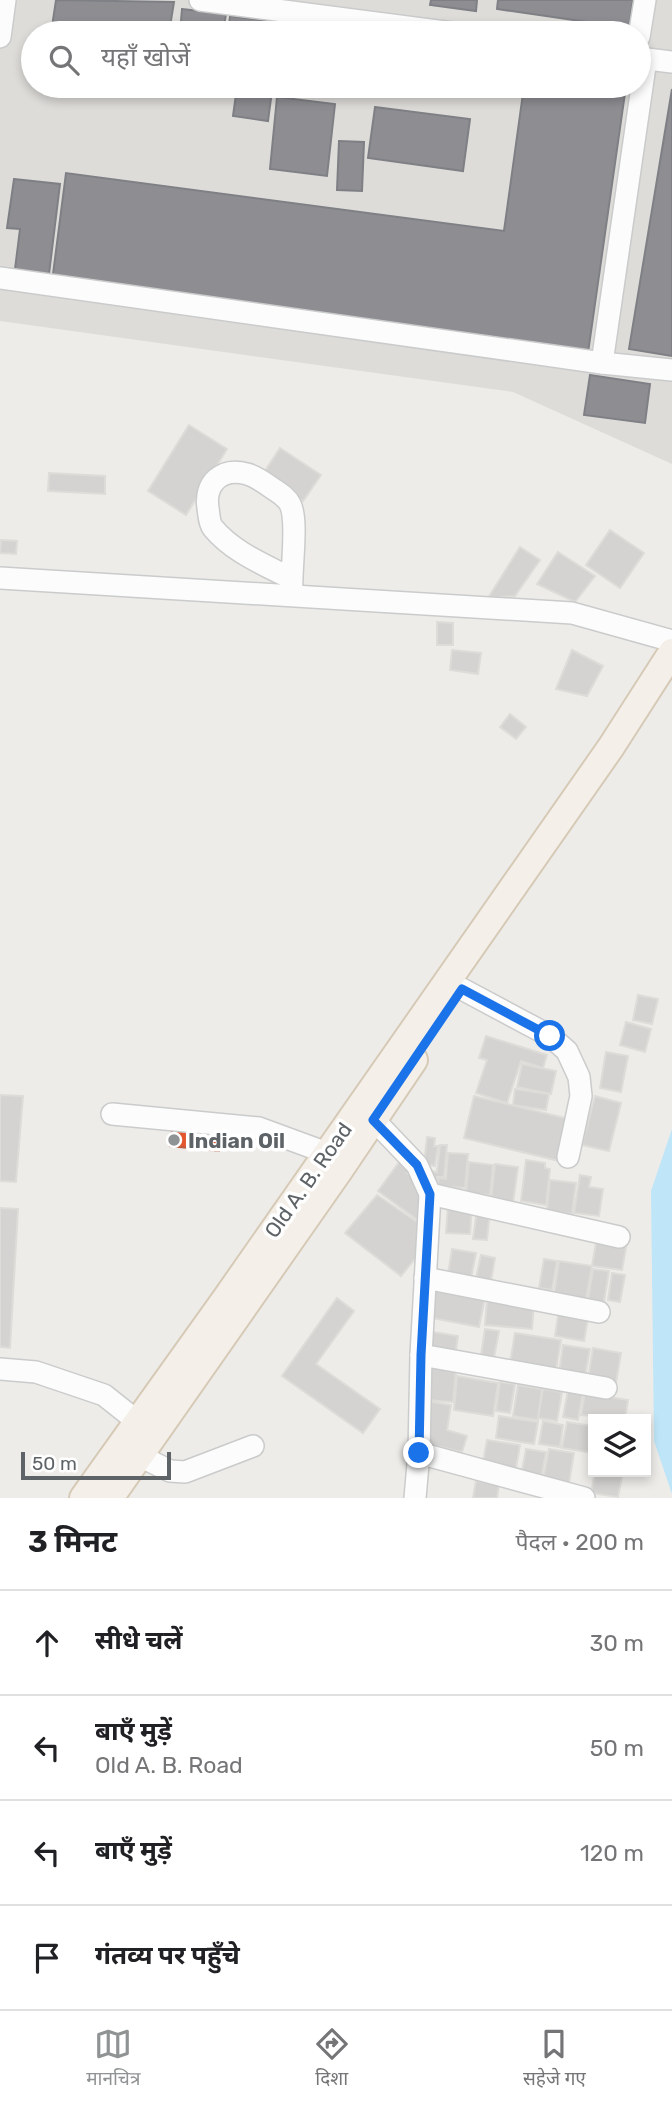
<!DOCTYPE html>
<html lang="hi">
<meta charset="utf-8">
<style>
body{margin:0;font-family:Rubik,"Noto Sans Devanagari",sans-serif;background:#f2f2f2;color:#202124}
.controls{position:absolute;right:21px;bottom:21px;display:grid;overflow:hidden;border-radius:0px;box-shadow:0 4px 10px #0003}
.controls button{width:63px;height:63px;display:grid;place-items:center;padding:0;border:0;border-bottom:2px solid #e0e0e0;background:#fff;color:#202124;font:35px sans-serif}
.scale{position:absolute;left:21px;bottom:18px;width:150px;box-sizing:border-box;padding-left:7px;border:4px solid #5e6367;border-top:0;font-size:19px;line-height:24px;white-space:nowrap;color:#5e6367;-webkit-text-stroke:5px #fff;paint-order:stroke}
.stop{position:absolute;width:21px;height:21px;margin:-16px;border:5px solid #1a73e8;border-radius:50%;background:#fff}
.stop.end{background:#1a73e8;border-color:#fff;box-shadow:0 2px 7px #0008}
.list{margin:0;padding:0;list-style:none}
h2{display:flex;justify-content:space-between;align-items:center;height:91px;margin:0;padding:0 28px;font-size:30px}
h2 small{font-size:23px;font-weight:400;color:#757577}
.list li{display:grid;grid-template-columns:46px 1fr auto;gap:21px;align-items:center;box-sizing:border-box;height:105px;padding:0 28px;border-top:2px solid #e0e0e0}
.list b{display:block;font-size:26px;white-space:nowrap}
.list p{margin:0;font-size:23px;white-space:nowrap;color:#757577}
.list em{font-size:23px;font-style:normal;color:#757577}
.icon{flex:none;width:38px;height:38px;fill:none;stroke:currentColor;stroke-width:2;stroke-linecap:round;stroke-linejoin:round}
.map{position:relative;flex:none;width:672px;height:1498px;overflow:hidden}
.search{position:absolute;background:#fff;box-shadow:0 4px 10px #0003;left:21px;right:21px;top:21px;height:77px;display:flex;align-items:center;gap:18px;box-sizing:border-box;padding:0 24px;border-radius:38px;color:#757577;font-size:26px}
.sheet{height:511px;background:#fff}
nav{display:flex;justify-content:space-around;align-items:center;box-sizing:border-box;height:98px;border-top:2px solid #e0e0e0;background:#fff;font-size:19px;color:#757577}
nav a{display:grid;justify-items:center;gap:4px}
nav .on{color:#909394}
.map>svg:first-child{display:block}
.industrial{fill:#dedcd9;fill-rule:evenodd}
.water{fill:#bee6f8}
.shops{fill:#e4572e;stroke:#bc5b3f;stroke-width:2}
.industry{fill:#8d8d92;stroke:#7f8085;stroke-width:2}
.building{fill:#d4d3d2;stroke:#dedcd8;stroke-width:2}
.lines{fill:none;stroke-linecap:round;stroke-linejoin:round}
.minor-casing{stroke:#cacbcb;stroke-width:24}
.major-casing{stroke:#d6cab7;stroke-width:30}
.minor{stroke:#fcfcfc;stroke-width:21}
.major{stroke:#f4f0e9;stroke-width:26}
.route{stroke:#1a73e8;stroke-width:9}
.poi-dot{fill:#909394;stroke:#fff;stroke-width:2.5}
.labels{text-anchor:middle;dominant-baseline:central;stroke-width:7;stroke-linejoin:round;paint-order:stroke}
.poi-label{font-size:21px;font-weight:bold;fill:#5e6367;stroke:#fff;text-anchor:start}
.street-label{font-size:21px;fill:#5e6367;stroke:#fff}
</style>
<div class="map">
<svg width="672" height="1498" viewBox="0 0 672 1498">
<rect width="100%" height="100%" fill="#eeece9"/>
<!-- industrial -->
<path class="industrial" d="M0,0h672v464l-159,-72 -513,-71zM33,33h606v53h-606z"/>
<!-- water -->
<path class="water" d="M672,1129v365l-18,-53 -3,-250z"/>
<!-- shops -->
<path class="shops" d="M173,1124l49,5 -3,22 -49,-5z"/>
<!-- industry -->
<g class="industry">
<path d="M56,0l118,2 -5,31h-118z"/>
<path d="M431,0h46l-1,11 -46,-6z"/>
<path d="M498,0h135l-4,28 -132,-19z"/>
<path d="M182,9l44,5 -3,19h-43z"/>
<path d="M230,16l79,10 -1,7h-80z"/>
<path d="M524,86h102l-38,267 -536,-71 14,-109 438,58z"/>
<path d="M237,87l35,4 -4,30 -35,-5z"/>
<path d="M672,89v267l-43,-7z"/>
<path d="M277,97l58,7 -8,72 -57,-7z"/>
<path d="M375,107l95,12 -7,52 -95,-13z"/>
<path d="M339,141l25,1 -2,49 -25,-1z"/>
<path d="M14,179l46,5 -11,90 -34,-5 5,-40 -13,-1z"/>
<path d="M590,375l60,9 -5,39 -61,-8z"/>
</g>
<!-- building -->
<g class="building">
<path d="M189,425l38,24 -41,66 -38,-24z"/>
<path d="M280,448l41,27 -18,26 -40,-27z"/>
<path d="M49,473l56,3v18l-57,-3z"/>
<path d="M610,530l34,23 -24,35 -34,-23z"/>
<path d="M1,540l16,1 -1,13 -16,-1z"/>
<path d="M520,547l20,13 -25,36 -27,2z"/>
<path d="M558,552l37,24 -20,26 -38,-18z"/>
<path d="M437,622l16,1v22h-16z"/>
<path d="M452,650l29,3 -3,21 -28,-4z"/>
<path d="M572,650l31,16 -16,30 -31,-7z"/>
<path d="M510,714l16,13 -10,12 -16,-12z"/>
<path d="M638,995l20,4 -6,25 -19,-4z"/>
<path d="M626,1022l25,7 -6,23 -25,-7z"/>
<path d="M486,1036l61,19 -4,13 -22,-7 -14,42 -31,-10 11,-33 -8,-2z"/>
<path d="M606,1052l22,4 -7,36 -21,-4z"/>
<path d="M522,1064l34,7 -5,23 -34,-7z"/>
<path d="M515,1089l34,5 -3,16 -33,-5z"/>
<path d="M0,1095l23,1 -7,86 -16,-1z"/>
<path d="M474,1096l95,23 -10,42 -95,-23z"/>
<path d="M595,1096l26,7 -12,48 -27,-6z"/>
<path d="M427,1137l8,1 -1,8h4l-3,20 -11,-2z"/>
<path d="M440,1145h7l-3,32h-7l-1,9 -6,-15 7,1z"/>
<path d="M448,1153l20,1 -3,34 -27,-2v-8l8,1z"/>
<path d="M526,1160l19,3v5l5,1 -4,36 -25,-4z"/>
<path d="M400,1161l12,7 -5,5 17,12 -1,39 -45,-33z"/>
<path d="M469,1162l24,3 -3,30 -24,-2z"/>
<path d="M495,1164l23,3 -5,36 -22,-3z"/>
<path d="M580,1175l11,2 -2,10 14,2 -4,27 -25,-3z"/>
<path d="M550,1180l26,3 -4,31 -25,-3z"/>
<path d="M377,1195l43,29 3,25 -22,27 -56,-43z"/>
<path d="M448,1204l24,1 -2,29 -24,-1z"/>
<path d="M0,1208l18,1 -8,139 -10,-1z"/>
<path d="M477,1209l13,2 -3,29 -14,-1z"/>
<path d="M597,1237l30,5 -5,28 -30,-4z"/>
<path d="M452,1249l24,4 -5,25 -23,-4z"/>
<path d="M481,1255l14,3 -4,23 -15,-3z"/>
<path d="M544,1259l13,2 -5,29 -13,-2z"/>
<path d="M559,1261l33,5 -6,33 -32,-5z"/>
<path d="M593,1269l16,2 -5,31 -16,-2z"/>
<path d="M612,1273l13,2 -5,27 -12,-2z"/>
<path d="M430,1286l55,12 -6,29 -52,-10z"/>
<path d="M337,1298l17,13 -38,53 64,45 -17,24 -81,-57z"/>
<path d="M487,1300l47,3 -2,26 -47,-4z"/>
<path d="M559,1309l30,4 -5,28 -29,-5z"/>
<path d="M485,1329l14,2 -5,27 -13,-3z"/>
<path d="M427,1331l31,5 -3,21 -31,-5z"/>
<path d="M515,1333l46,7 -6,36 -46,-7z"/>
<path d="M563,1345l27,4 -5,28 -26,-4z"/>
<path d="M593,1348l28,5 -5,30 -28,-4z"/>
<path d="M429,1367l27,3 -3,32 -27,-2z"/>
<path d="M457,1376l41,7 -5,33 -39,-6z"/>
<path d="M500,1382l15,2 -5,29 -14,-2z"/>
<path d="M518,1385l24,4 -4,31 -25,-4z"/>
<path d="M543,1389l19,3 -5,29 -19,-3z"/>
<path d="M568,1390l15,2 -5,28 -15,-3z"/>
<path d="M585,1393l43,7 -3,19 -44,-4z"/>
<path d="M427,1401l24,4 -4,25 20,6 -5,16 -34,-8z"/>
<path d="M499,1416l39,6 -4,22 -38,-6z"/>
<path d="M543,1421l20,4 -3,22 -21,-3z"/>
<path d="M567,1422l26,4v27l-31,-5z"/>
<path d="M487,1440l33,5 -5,28 -33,-5z"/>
<path d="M526,1449l20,3 -5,27 -20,-3z"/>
<path d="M549,1449l25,4 -6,36 -26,-4z"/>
<path d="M595,1472h28l-5,25 -27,-4z"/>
<path d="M476,1481l23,4 -2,13h-24z"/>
</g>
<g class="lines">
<!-- minor casing -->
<g class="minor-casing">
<g id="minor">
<path d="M200,0l253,33"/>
<path d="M0,37l5,-37"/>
<path d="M639,37l6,-37"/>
<path d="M639,58l33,4"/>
<path d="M0,278l602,85 44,-304"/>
<path d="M602,363l70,7"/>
<path d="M0,578l572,35 100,28"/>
<path d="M290,578c-27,-14 -57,-26 -77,-50 -4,-5 -4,-13 -5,-20 -4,-25 14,-41 39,-34 9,2 19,10 28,16 6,4 12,8 15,14 9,17 0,68 2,91"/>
<path d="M462,989l88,47 17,15 12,26 2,19 -13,61"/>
<path d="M112,1114l147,14 68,25"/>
<path d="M374,1120l43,45 13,29 -9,161 -2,98 -4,45"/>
<path d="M430,1194l189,43"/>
<path d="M425,1278l174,34"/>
<path d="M421,1355l185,33"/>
<path d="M0,1369l36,3 68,23 34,27"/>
<path d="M419,1453l165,45"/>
<path d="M140,1456l30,15 15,1 68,-26"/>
</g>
</g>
<!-- major casing -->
<g class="major-casing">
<g id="major">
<path d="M83,1498l143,-200 385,-551 61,-95"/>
<path d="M110,1498l229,-327 75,-111"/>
</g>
</g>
<!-- minor -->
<use href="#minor" class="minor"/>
<!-- major -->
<use href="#major" class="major"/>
</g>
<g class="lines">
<!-- route -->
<path class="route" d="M419,1453l2,-98 9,-161 -13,-29 -44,-45 89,-131 88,47"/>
</g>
<!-- markers -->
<circle class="poi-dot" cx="174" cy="1140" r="7"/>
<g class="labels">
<!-- poi labels -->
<g class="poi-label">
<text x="188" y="1140">Indian Oil</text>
</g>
<!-- street labels -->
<g class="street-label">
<text transform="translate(308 1180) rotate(-55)">Old A. B. Road</text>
</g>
</g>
</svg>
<div class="controls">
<button><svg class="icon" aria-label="layers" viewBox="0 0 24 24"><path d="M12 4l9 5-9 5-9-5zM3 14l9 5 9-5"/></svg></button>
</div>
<div class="scale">50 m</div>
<div class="stop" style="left:550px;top:1036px"></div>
<div class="stop end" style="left:419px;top:1453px"></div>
<div class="search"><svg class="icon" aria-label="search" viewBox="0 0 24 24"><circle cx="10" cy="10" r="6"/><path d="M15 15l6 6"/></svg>यहाँ खोजें</div>
</div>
<section class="sheet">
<h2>3 मिनट<small>पैदल · 200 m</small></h2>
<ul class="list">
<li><svg class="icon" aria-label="ahead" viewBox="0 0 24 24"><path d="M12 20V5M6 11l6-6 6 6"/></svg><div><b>सीधे चलें</b></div><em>30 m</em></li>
<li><svg class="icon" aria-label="left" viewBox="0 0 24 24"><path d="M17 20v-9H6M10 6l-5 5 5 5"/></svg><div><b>बाएँ मुड़ें</b><p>Old A. B. Road</p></div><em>50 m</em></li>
<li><svg class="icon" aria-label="left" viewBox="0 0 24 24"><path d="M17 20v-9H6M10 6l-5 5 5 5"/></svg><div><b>बाएँ मुड़ें</b></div><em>120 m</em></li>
<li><svg class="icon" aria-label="arrive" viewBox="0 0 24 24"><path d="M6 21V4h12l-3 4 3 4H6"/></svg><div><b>गंतव्य पर पहुँचे</b></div></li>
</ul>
</section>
<nav>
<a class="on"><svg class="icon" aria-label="map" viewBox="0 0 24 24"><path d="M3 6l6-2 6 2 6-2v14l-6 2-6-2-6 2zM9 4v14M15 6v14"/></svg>मानचित्र</a>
<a><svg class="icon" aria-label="directions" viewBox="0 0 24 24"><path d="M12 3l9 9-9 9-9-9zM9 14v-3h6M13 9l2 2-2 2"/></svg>दिशा</a>
<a><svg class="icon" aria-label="saved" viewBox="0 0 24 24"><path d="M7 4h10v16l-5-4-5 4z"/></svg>सहेजे गए</a>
</nav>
